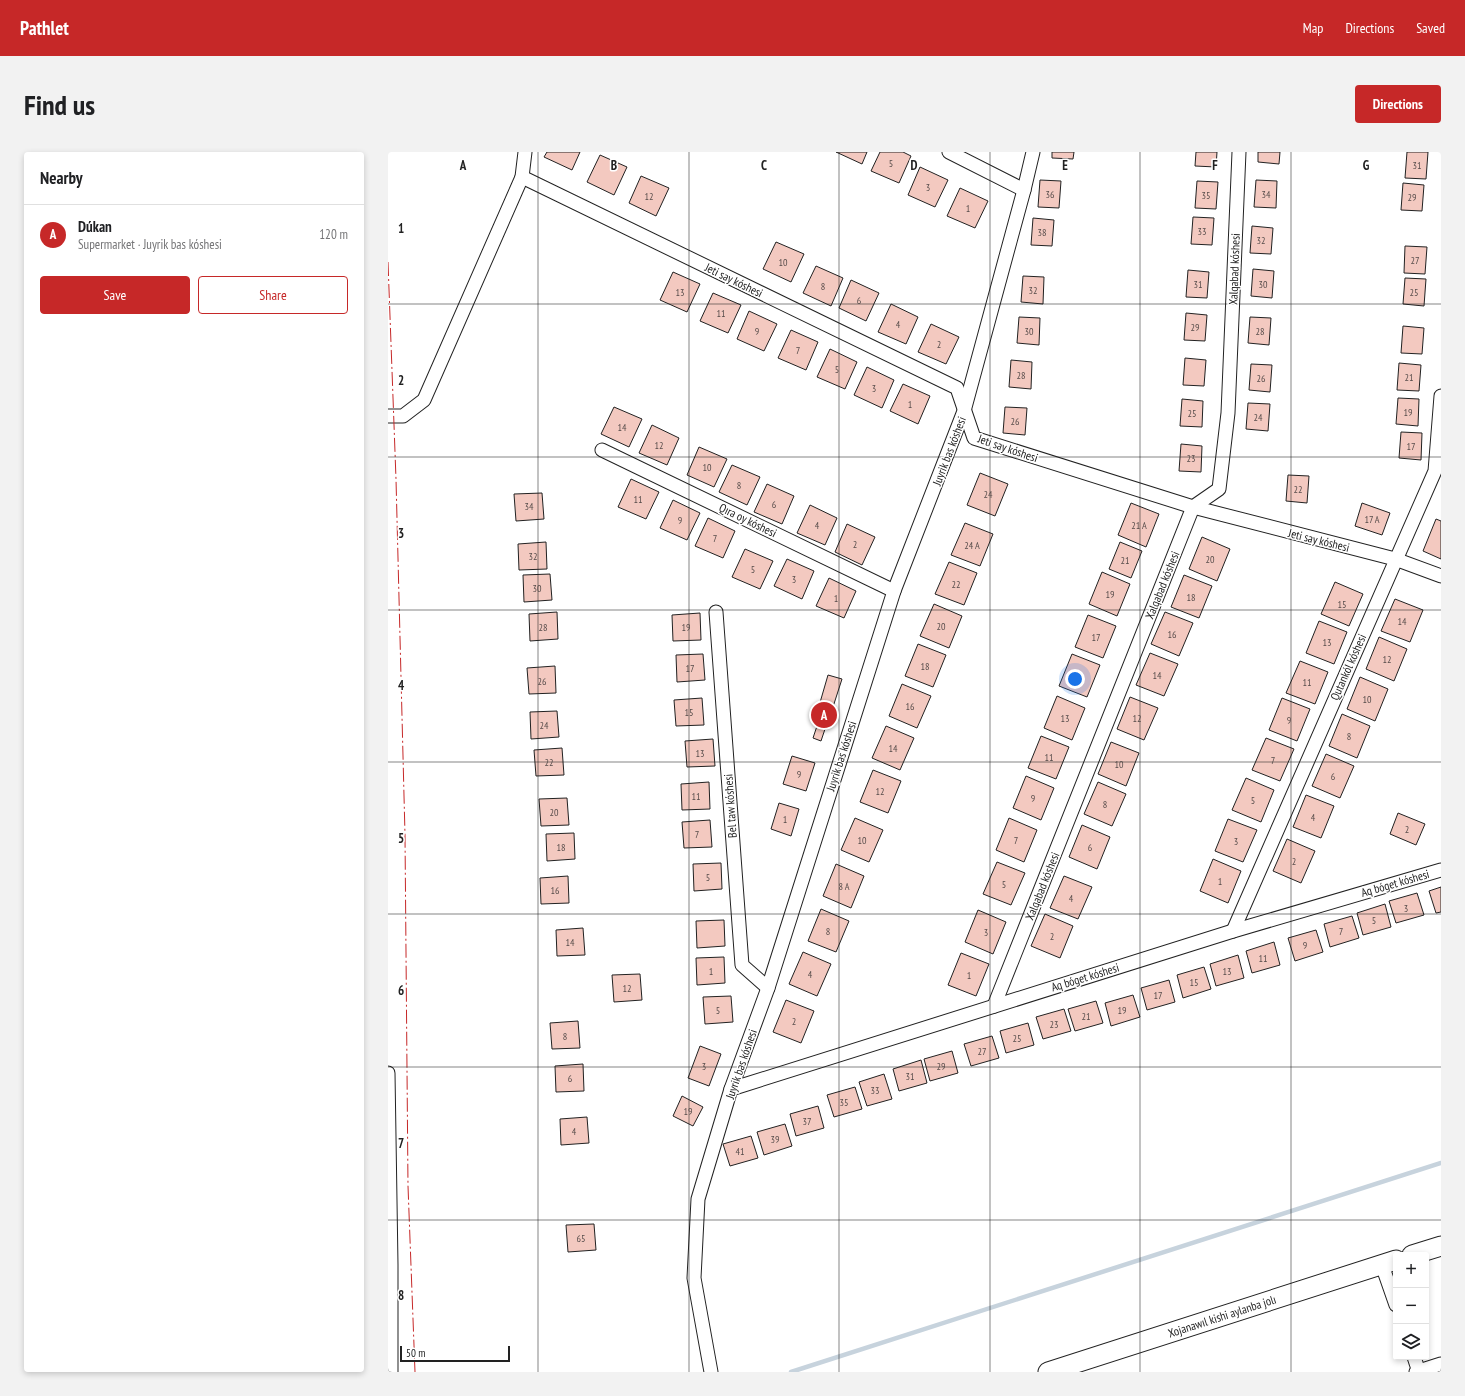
<!DOCTYPE html>
<meta charset="utf-8">
<style>
body{margin:0;font-family:"PT Sans Narrow",sans-serif;background:#f2f2f2;color:#202124}
.controls{position:absolute;right:12px;bottom:12px;display:grid;overflow:hidden;border-radius:4px;box-shadow:0 2px 6px #0003}
.controls button{width:36px;height:36px;display:grid;place-items:center;padding:0;border:0;border-bottom:1px solid #e0e0e0;background:#fff;color:#202124;font:20px sans-serif}
.scale{position:absolute;left:12px;bottom:10px;width:110px;box-sizing:border-box;padding-left:4px;border:2px solid #222;border-top:0;font-size:11px;line-height:14px;white-space:nowrap;color:#222;-webkit-text-stroke:3px #fff;paint-order:stroke}
.you{position:absolute;left:687px;top:527px;width:14px;height:14px;margin:-10px;border:3px solid #fff;border-radius:50%;background:#1a73e8;box-shadow:0 0 0 6px #1a73e833}
.badge{display:grid;place-items:center;width:26px;height:26px;border-radius:50%;background:#c62828;color:#fff;font-size:13px;font-weight:700}
.pin{position:absolute;translate:-50% -50%;border:2px solid #fff;box-shadow:0 1px 4px #0006}
.list{margin:0;padding:0;list-style:none}
h2{display:flex;justify-content:space-between;align-items:center;height:52px;margin:0;padding:0 16px;font-size:17px}
h2 small{font-size:13px;font-weight:400;color:#757577}
.list li{display:grid;grid-template-columns:26px 1fr auto;gap:12px;align-items:center;box-sizing:border-box;height:60px;padding:0 16px;border-top:1px solid #e0e0e0}
.list b{display:block;font-size:15px;white-space:nowrap}
.list p{margin:0;font-size:13px;white-space:nowrap;color:#757577}
.list em{font-size:13px;font-style:normal;color:#757577}
.actions{display:flex;gap:8px;padding:12px 16px}
.actions a{flex:1;padding:9px 0;border:1px solid #c62828;border-radius:4px;text-align:center;font-size:14px;color:#c62828}
.actions .main{background:#c62828;color:#fff}
.icon{flex:none;width:22px;height:22px;fill:none;stroke:currentColor;stroke-width:2;stroke-linecap:round;stroke-linejoin:round}
.map{position:relative;flex:none;width:1053px;height:1220px;overflow:hidden;border-radius:4px}
header{display:flex;align-items:center;gap:24px;box-sizing:border-box;height:56px;padding:0 20px;background:#c62828;color:#fff}
header strong{font-size:19px}
nav{display:flex;gap:22px;margin-inline-start:auto;font-size:14px}
.intro{display:flex;align-items:center;justify-content:space-between;box-sizing:border-box;height:96px;padding:0 24px}
h1{margin:0;font-size:28px}
.button{padding:10px 18px;border-radius:4px;background:#c62828;color:#fff;font-size:14px;font-weight:700}
main{display:flex;gap:24px;padding:0 24px}
aside{flex:1;background:#fff;border-radius:4px;box-shadow:0 2px 6px #0003}
.map>svg:first-child{display:block}
.lines{fill:none;stroke-linecap:round;stroke-linejoin:round}
.stream{stroke:#c7d3dd;stroke-width:4.5}
.building{fill:#f3c9c0;stroke:#222}
.street-casing{stroke:#222;stroke-width:15}
.secondary-casing{stroke:#222;stroke-width:21}
.street{stroke:#fff;stroke-width:13}
.secondary{stroke:#fff;stroke-width:19}
.power{stroke:#c62828;stroke-width:1;stroke-dasharray:14 3 2 3;stroke-linecap:butt}
.grid{fill:none;stroke:#222;stroke-width:1;stroke-opacity:0.55}
.labels{text-anchor:middle;dominant-baseline:central;stroke-width:3;stroke-linejoin:round;paint-order:stroke}
.number-label{font-size:10px;fill:#564c4a}
.street-label{font-size:12px;fill:#222;stroke:#fff}
.grid-label{font-size:13px;text-anchor:middle;font-weight:bold;fill:#222;stroke:#fff;stroke-width:3;stroke-linejoin:round;paint-order:stroke}
</style>
<header>
<strong>Pathlet</strong>
<nav><a>Map</a><a>Directions</a><a>Saved</a></nav>
</header>
<div class="intro"><h1>Find us</h1><a class="button">Directions</a></div>
<main>
<aside>
<h2>Nearby<small></small></h2>
<ul class="list">
<li><span class="badge">A</span><div><b>Dúkan</b><p>Supermarket · Juyrik bas kóshesi</p></div><em>120 m</em></li>
</ul>
<div class="actions"><a class="main">Save</a><a>Share</a></div>
</aside>
<div class="map">
<svg width="1053" height="1220" viewBox="0 0 1053 1220">
<rect width="100%" height="100%" fill="#fff"/>
<g class="lines">
<!-- stream -->
<path class="stream" d="M403,1220l650,-209"/>
</g>
<!-- building -->
<g class="building">
<path d="M159,0h33l-8,18 -28,-13z"/>
<path d="M448,0h31l-5,12z"/>
<path d="M492,0h23l8,4 -12,27 -28,-12z"/>
<path d="M664,0h22l-1,7 -21,-1z"/>
<path d="M808,0h21l-1,15 -21,-1z"/>
<path d="M870,0h22l-1,12 -21,-2z"/>
<path d="M1019,0h21l-2,27 -21,-1z"/>
<path d="M212,3l27,12 -13,28 -27,-13z"/>
<path d="M532,15l28,13 -13,27 -27,-12z"/>
<path d="M253,24l28,12 -13,28 -27,-13z"/>
<path d="M652,28l21,1 -2,27 -21,-1z"/>
<path d="M868,28l21,1 -1,27 -22,-1z"/>
<path d="M809,29l21,1 -2,27 -21,-1z"/>
<path d="M1015,31l21,2 -2,26 -21,-1z"/>
<path d="M572,36l28,13 -13,27 -28,-12z"/>
<path d="M805,65l21,1 -2,27 -21,-1z"/>
<path d="M645,66l21,2 -2,26 -21,-1z"/>
<path d="M864,74l21,2 -2,26 -21,-1z"/>
<path d="M388,90l28,12 -13,28 -28,-13z"/>
<path d="M1017,94l22,1 -2,27 -21,-1z"/>
<path d="M428,114l27,12 -12,28 -28,-13z"/>
<path d="M865,117l21,2 -2,27 -21,-2z"/>
<path d="M800,118l21,2 -2,26 -21,-1z"/>
<path d="M285,120l27,12 -13,28 -27,-12z"/>
<path d="M635,124l21,1 -1,27 -22,-2z"/>
<path d="M1017,126l21,1 -2,27 -21,-2z"/>
<path d="M463,128l28,13 -13,28 -27,-13z"/>
<path d="M325,141l28,12 -13,28 -28,-12z"/>
<path d="M503,152l27,13 -12,27 -28,-12z"/>
<path d="M361,159l28,13 -13,27 -27,-12z"/>
<path d="M798,161l21,2 -2,26 -21,-1z"/>
<path d="M631,165l21,1 -1,27 -22,-2z"/>
<path d="M862,165l21,1 -2,27 -21,-2z"/>
<path d="M543,172l28,13 -13,27 -28,-12z"/>
<path d="M1015,174l21,2 -2,26 -21,-1z"/>
<path d="M403,178l27,12 -12,28 -28,-12z"/>
<path d="M442,197l27,13 -12,27 -28,-12z"/>
<path d="M797,206l21,2 -2,26 -21,-1z"/>
<path d="M623,208l21,2 -1,27 -22,-2z"/>
<path d="M1011,211l22,2 -2,26 -22,-1z"/>
<path d="M863,212l21,1 -2,27 -21,-2z"/>
<path d="M479,215l27,13 -12,28 -28,-13z"/>
<path d="M515,232l27,12 -12,28 -28,-13z"/>
<path d="M1010,246l21,1 -1,27 -22,-2z"/>
<path d="M794,247l21,2 -1,26 -22,-1z"/>
<path d="M860,251l22,1 -2,27 -22,-2z"/>
<path d="M226,255l28,12 -13,28 -28,-13z"/>
<path d="M617,255l22,1 -2,27 -22,-2z"/>
<path d="M264,273l27,13 -12,27 -28,-12z"/>
<path d="M1013,280l21,1 -1,27 -22,-2z"/>
<path d="M793,292l21,2 -1,26 -22,-1z"/>
<path d="M311,295l28,12 -13,28 -27,-12z"/>
<path d="M344,313l28,12 -13,28 -28,-13z"/>
<path d="M592,321l28,11 -13,32 -28,-11z"/>
<path d="M900,323l21,1 -2,27 -21,-2z"/>
<path d="M243,327l28,13 -13,27 -28,-12z"/>
<path d="M379,332l27,12 -12,28 -28,-12z"/>
<path d="M154,341l2,26 -28,2 -2,-27z"/>
<path d="M285,348l27,13 -13,27 -27,-12z"/>
<path d="M743,351l28,11 -13,33 -28,-12z"/>
<path d="M974,351l28,10 -8,22 -27,-9z"/>
<path d="M422,353l27,13 -12,27 -28,-12z"/>
<path d="M320,366l27,13 -12,27 -28,-12z"/>
<path d="M1048,367l5,2v38l-18,-8z"/>
<path d="M577,371l28,11 -13,32 -29,-11z"/>
<path d="M459,372l28,13 -13,28 -27,-13z"/>
<path d="M814,385l28,12 -13,32 -28,-12z"/>
<path d="M158,390l1,27 -28,1 -1,-26z"/>
<path d="M732,390l22,9 -11,27 -22,-9z"/>
<path d="M357,397l28,12 -13,28 -28,-12z"/>
<path d="M399,407l27,12 -12,28 -28,-13z"/>
<path d="M561,410l28,11 -13,32 -29,-11z"/>
<path d="M714,420l28,12 -13,32 -28,-12z"/>
<path d="M162,422l2,26 -28,2 -1,-27z"/>
<path d="M796,423l28,11 -13,32 -28,-11z"/>
<path d="M441,426l27,13 -12,27 -28,-12z"/>
<path d="M947,430l28,12 -14,32 -28,-12z"/>
<path d="M1007,447l28,11 -13,32 -29,-11z"/>
<path d="M546,452l28,12 -13,32 -29,-12z"/>
<path d="M169,460l1,27 -28,2 -1,-27z"/>
<path d="M777,460l28,11 -14,33 -28,-12z"/>
<path d="M312,461l1,27 -28,1 -1,-26z"/>
<path d="M700,463l28,11 -13,32 -28,-11z"/>
<path d="M931,469l28,11 -13,32 -28,-11z"/>
<path d="M991,485l28,12 -13,32 -28,-12z"/>
<path d="M530,492l28,11 -13,32 -28,-11z"/>
<path d="M762,501l28,11 -14,32 -28,-11z"/>
<path d="M315,502l2,26 -28,2 -1,-27z"/>
<path d="M684,502l28,11 -13,32 -28,-11z"/>
<path d="M912,509l28,11 -13,32 -29,-11z"/>
<path d="M167,514l1,27 -27,1 -2,-26z"/>
<path d="M440,523l14,4 -10,31 -13,-4z"/>
<path d="M972,525l28,12 -13,32 -28,-12z"/>
<path d="M514,532l29,12 -14,32 -28,-12z"/>
<path d="M669,544l28,12 -13,32 -28,-12z"/>
<path d="M742,545l28,11 -14,32 -27,-11z"/>
<path d="M314,546l2,27 -28,1 -2,-26z"/>
<path d="M894,546l28,11 -13,32 -28,-11z"/>
<path d="M427,556l13,5 -3,8 -13,-5z"/>
<path d="M169,559l2,26 -28,2 -1,-27z"/>
<path d="M954,562l28,12 -13,32 -28,-12z"/>
<path d="M431,568l8,3 -6,18 -8,-3z"/>
<path d="M498,574l28,12 -14,32 -28,-12z"/>
<path d="M653,584l28,11 -13,32 -28,-11z"/>
<path d="M878,586l28,11 -14,32 -28,-11z"/>
<path d="M325,587l2,27 -28,1 -2,-26z"/>
<path d="M723,590l28,11 -13,33 -28,-12z"/>
<path d="M174,596l2,27 -28,1 -2,-26z"/>
<path d="M938,602l28,12 -14,32 -28,-12z"/>
<path d="M404,604l23,7 -9,28 -23,-7z"/>
<path d="M485,618l28,11 -13,32 -28,-11z"/>
<path d="M638,624l28,12 -13,32 -28,-12z"/>
<path d="M858,626l28,12 -13,32 -29,-12z"/>
<path d="M321,630l1,27 -28,1 -1,-26z"/>
<path d="M710,630l28,12 -14,32 -28,-12z"/>
<path d="M918,643l28,11 -13,32 -28,-11z"/>
<path d="M179,646l2,27 -28,1 -2,-27z"/>
<path d="M391,651l20,6 -8,27 -20,-7z"/>
<path d="M1010,661l27,11 -9,21 -26,-11z"/>
<path d="M467,666l28,12 -14,32 -28,-12z"/>
<path d="M621,666l28,12 -13,32 -28,-12z"/>
<path d="M840,667l29,11 -14,32 -28,-11z"/>
<path d="M322,668l2,27 -28,1 -2,-26z"/>
<path d="M694,673l28,12 -13,32 -28,-12z"/>
<path d="M186,681l1,26 -28,2 -1,-27z"/>
<path d="M899,687l28,12 -14,32 -28,-12z"/>
<path d="M825,707l28,12 -13,32 -28,-12z"/>
<path d="M609,710l28,11 -14,32 -28,-11z"/>
<path d="M333,711l1,26 -28,2 -1,-27z"/>
<path d="M448,712l28,12 -13,32 -28,-12z"/>
<path d="M180,724l1,27 -28,1 -1,-26z"/>
<path d="M676,724l28,11 -14,32 -28,-11z"/>
<path d="M1053,735v25l-5,1 -7,-22z"/>
<path d="M1029,741l7,22 -28,8 -7,-22z"/>
<path d="M997,752l6,23 -28,8 -6,-22z"/>
<path d="M433,757l28,12 -13,31 -28,-11z"/>
<path d="M590,758l28,12 -13,32 -28,-12z"/>
<path d="M657,762l28,12 -13,32 -29,-12z"/>
<path d="M964,764l7,22 -29,9 -6,-23z"/>
<path d="M336,768l1,26 -28,2 -1,-27z"/>
<path d="M195,776l2,27 -28,1 -1,-26z"/>
<path d="M928,778l7,22 -28,9 -7,-23z"/>
<path d="M886,790l6,23 -28,8 -6,-22z"/>
<path d="M415,800l28,12 -14,32 -28,-12z"/>
<path d="M573,801l28,11 -13,32 -28,-11z"/>
<path d="M850,803l6,23 -28,8 -6,-22z"/>
<path d="M336,805l1,26 -28,2 -1,-27z"/>
<path d="M816,815l7,22 -28,9 -6,-23z"/>
<path d="M252,822l2,26 -28,2 -2,-27z"/>
<path d="M781,828l6,22 -28,8 -6,-22z"/>
<path d="M745,843l7,22 -29,9 -6,-23z"/>
<path d="M343,844l2,26 -28,2 -2,-27z"/>
<path d="M398,848l28,11 -13,32 -28,-11z"/>
<path d="M708,849l7,22 -28,8 -7,-22z"/>
<path d="M676,857l7,22 -28,8 -7,-22z"/>
<path d="M190,869l2,27 -28,1 -2,-26z"/>
<path d="M640,871l6,22 -28,8 -6,-22z"/>
<path d="M604,884l7,22 -28,8 -7,-22z"/>
<path d="M312,894l21,8 -12,32 -21,-8z"/>
<path d="M564,899l6,22 -28,8 -6,-22z"/>
<path d="M533,908l6,23 -28,8 -6,-22z"/>
<path d="M195,912l1,27 -28,1 -1,-26z"/>
<path d="M496,922l8,25 -25,7 -8,-24z"/>
<path d="M467,935l7,22 -28,8 -7,-22z"/>
<path d="M294,944l21,11 -10,19 -20,-10z"/>
<path d="M430,954l6,22 -28,8 -6,-22z"/>
<path d="M199,965l2,26 -28,2 -1,-26z"/>
<path d="M397,972l7,22 -28,9 -7,-23z"/>
<path d="M363,984l7,22 -28,8 -7,-22z"/>
<path d="M206,1072l2,26 -28,2 -2,-27z"/>
</g>
<g class="lines">
<!-- street casing -->
<g class="street-casing">
<g id="street">
<path d="M561,0l75,38"/>
<path d="M134,25l435,211 17,50 219,69 202,52 46,17"/>
<path d="M0,264h15l21,-16 98,-223 3,-25"/>
<path d="M214,298l292,141"/>
<path d="M328,460l26,353 26,23"/>
<path d="M845,779l202,-460 6,-75"/>
<path d="M606,854l199,-499 26,-18 9,-76 11,-261"/>
<path d="M0,921l3,192v107"/>
<path d="M343,937l502,-158 208,-61"/>
<path d="M994,1113l14,40"/>
<path d="M1026,1205l5,15"/>
<path d="M323,1220l-17,-94 4,-79 33,-110 37,-101 126,-397 70,-180 60,-221 9,-38"/>
<path d="M1028,1220l25,-8"/>
</g>
</g>
<!-- secondary casing -->
<g class="secondary-casing">
<g id="secondary">
<path d="M1024,1103l29,-9"/>
<path d="M660,1220l348,-112"/>
</g>
</g>
<!-- street -->
<use href="#street" class="street"/>
<!-- secondary -->
<use href="#secondary" class="secondary"/>
<!-- power -->
<path class="power" d="M0,110l8,217 9,356 3,351 7,186"/>
</g>
<!-- grid -->
<path class="grid" d="M150,0v1220M301,0v1220M451,0v1220M602,0v1220M752,0v1220M903,0v1220M0,152h1053M0,305h1053M0,458h1053M0,610h1053M0,762h1053M0,915h1053M0,1068h1053"/>
<g class="labels">
<!-- number labels -->
<g class="number-label">
<text x="503" y="11">5</text>
<text x="1029" y="13">31</text>
<text x="540" y="35">3</text>
<text x="662" y="42">36</text>
<text x="878" y="42">34</text>
<text x="818" y="43">35</text>
<text x="261" y="44">12</text>
<text x="1024" y="45">29</text>
<text x="580" y="56">1</text>
<text x="814" y="79">33</text>
<text x="654" y="80">38</text>
<text x="873" y="88">32</text>
<text x="1027" y="108">27</text>
<text x="395" y="110">10</text>
<text x="810" y="132">31</text>
<text x="875" y="132">30</text>
<text x="435" y="134">8</text>
<text x="645" y="138">32</text>
<text x="292" y="140">13</text>
<text x="1026" y="140">25</text>
<text x="471" y="148">6</text>
<text x="333" y="161">11</text>
<text x="510" y="172">4</text>
<text x="807" y="175">29</text>
<text x="369" y="179">9</text>
<text x="641" y="179">30</text>
<text x="872" y="179">28</text>
<text x="551" y="192">2</text>
<text x="410" y="198">7</text>
<text x="449" y="217">5</text>
<text x="633" y="223">28</text>
<text x="1021" y="225">21</text>
<text x="873" y="226">26</text>
<text x="486" y="236">3</text>
<text x="522" y="252">1</text>
<text x="1020" y="260">19</text>
<text x="804" y="261">25</text>
<text x="870" y="265">24</text>
<text x="627" y="269">26</text>
<text x="234" y="275">14</text>
<text x="271" y="293">12</text>
<text x="1023" y="294">17</text>
<text x="803" y="306">23</text>
<text x="319" y="315">10</text>
<text x="351" y="333">8</text>
<text x="910" y="337">22</text>
<text x="600" y="342">24</text>
<text x="250" y="347">11</text>
<text x="386" y="352">6</text>
<text x="141" y="354">34</text>
<text x="984" y="367">17 А</text>
<text x="292" y="368">9</text>
<text x="429" y="373">4</text>
<text x="751" y="373">21 А</text>
<text x="327" y="386">7</text>
<text x="467" y="392">2</text>
<text x="584" y="393">24 А</text>
<text x="145" y="404">32</text>
<text x="822" y="407">20</text>
<text x="737" y="408">21</text>
<text x="365" y="417">5</text>
<text x="406" y="427">3</text>
<text x="568" y="432">22</text>
<text x="149" y="436">30</text>
<text x="722" y="442">19</text>
<text x="803" y="445">18</text>
<text x="448" y="446">1</text>
<text x="954" y="452">15</text>
<text x="1014" y="469">14</text>
<text x="553" y="474">20</text>
<text x="155" y="475">28</text>
<text x="298" y="475">19</text>
<text x="784" y="482">16</text>
<text x="708" y="485">17</text>
<text x="939" y="490">13</text>
<text x="999" y="507">12</text>
<text x="537" y="514">18</text>
<text x="302" y="516">17</text>
<text x="769" y="523">14</text>
<text x="154" y="529">26</text>
<text x="919" y="530">11</text>
<text x="979" y="547">10</text>
<text x="522" y="554">16</text>
<text x="301" y="560">15</text>
<text x="677" y="566">13</text>
<text x="749" y="566">12</text>
<text x="901" y="568">9</text>
<text x="156" y="573">24</text>
<text x="961" y="584">8</text>
<text x="505" y="596">14</text>
<text x="312" y="601">13</text>
<text x="661" y="605">11</text>
<text x="885" y="608">7</text>
<text x="161" y="610">22</text>
<text x="731" y="612">10</text>
<text x="411" y="622">9</text>
<text x="945" y="624">6</text>
<text x="492" y="639">12</text>
<text x="308" y="644">11</text>
<text x="645" y="646">9</text>
<text x="865" y="648">5</text>
<text x="717" y="652">8</text>
<text x="166" y="660">20</text>
<text x="925" y="665">4</text>
<text x="397" y="667">1</text>
<text x="1019" y="677">2</text>
<text x="309" y="682">7</text>
<text x="474" y="688">10</text>
<text x="628" y="688">7</text>
<text x="848" y="689">3</text>
<text x="173" y="695">18</text>
<text x="702" y="695">6</text>
<text x="906" y="709">2</text>
<text x="320" y="725">5</text>
<text x="832" y="729">1</text>
<text x="616" y="732">5</text>
<text x="456" y="734">8 А</text>
<text x="167" y="738">16</text>
<text x="683" y="746">4</text>
<text x="1018" y="756">3</text>
<text x="986" y="768">5</text>
<text x="440" y="779">8</text>
<text x="953" y="779">7</text>
<text x="598" y="780">3</text>
<text x="664" y="784">2</text>
<text x="182" y="790">14</text>
<text x="917" y="793">9</text>
<text x="875" y="806">11</text>
<text x="323" y="819">1</text>
<text x="839" y="819">13</text>
<text x="422" y="822">4</text>
<text x="581" y="823">1</text>
<text x="806" y="830">15</text>
<text x="239" y="836">12</text>
<text x="770" y="843">17</text>
<text x="330" y="858">5</text>
<text x="734" y="858">19</text>
<text x="698" y="864">21</text>
<text x="406" y="869">2</text>
<text x="666" y="872">23</text>
<text x="177" y="884">8</text>
<text x="629" y="886">25</text>
<text x="594" y="899">27</text>
<text x="316" y="914">3</text>
<text x="553" y="914">29</text>
<text x="522" y="924">31</text>
<text x="182" y="926">6</text>
<text x="487" y="938">33</text>
<text x="456" y="950">35</text>
<text x="300" y="959">19</text>
<text x="419" y="969">37</text>
<text x="186" y="979">4</text>
<text x="387" y="987">39</text>
<text x="352" y="999">41</text>
<text x="193" y="1086">65</text>
</g>
<!-- street labels -->
<g class="street-label">
<text transform="translate(846 117) rotate(-88)">Xalqabad kóshesi</text>
<text transform="translate(346 128) rotate(26)">Jeti say kóshesi</text>
<text transform="translate(620 296) rotate(19)">Jeti say kóshesi</text>
<text transform="translate(561 299) rotate(-69)">Juyrik bas kóshesi</text>
<text transform="translate(360 368) rotate(26)">Qıra oy kóshesi</text>
<text transform="translate(931 388) rotate(14)">Jeti say kóshesi</text>
<text transform="translate(774 433) rotate(-68)">Xalqabad kóshesi</text>
<text transform="translate(960 515) rotate(-66)">Qutankól kóshesi</text>
<text transform="translate(453 604) rotate(-72)">Juyrik bas kóshesi</text>
<text transform="translate(342 654) rotate(-94)">Bel taw kóshesi</text>
<text transform="translate(1007 731) rotate(-16)">Aq bóget kóshesi</text>
<text transform="translate(654 734) rotate(-68)">Xalqabad kóshesi</text>
<text transform="translate(697 825) rotate(-17)">Aq bóget kóshesi</text>
<text transform="translate(353 912) rotate(-71)">Juyrik bas kóshesi</text>
<text transform="translate(834 1164) rotate(-18)">Xojanawıl kishi aylanba jolı</text>
</g>
</g>
<g class="grid-label">
<text x="75" y="18">A</text>
<text x="226" y="18">B</text>
<text x="376" y="18">C</text>
<text x="526" y="18">D</text>
<text x="677" y="18">E</text>
<text x="827" y="18">F</text>
<text x="978" y="18">G</text>
<text x="13" y="81">1</text>
<text x="13" y="233">2</text>
<text x="13" y="386">3</text>
<text x="13" y="538">4</text>
<text x="13" y="691">5</text>
<text x="13" y="843">6</text>
<text x="13" y="996">7</text>
<text x="13" y="1148">8</text>
</g>
</svg>
<div class="controls">
<button>+</button>
<button>−</button>
<button><svg class="icon" aria-label="layers" viewBox="0 0 24 24"><path d="M12 4l9 5-9 5-9-5zM3 14l9 5 9-5"/></svg></button>
</div>
<div class="scale">50 m</div>
<div class="you"></div>
<div class="pin badge" style="left:436px;top:563px">A</div>
</div>
</main>
